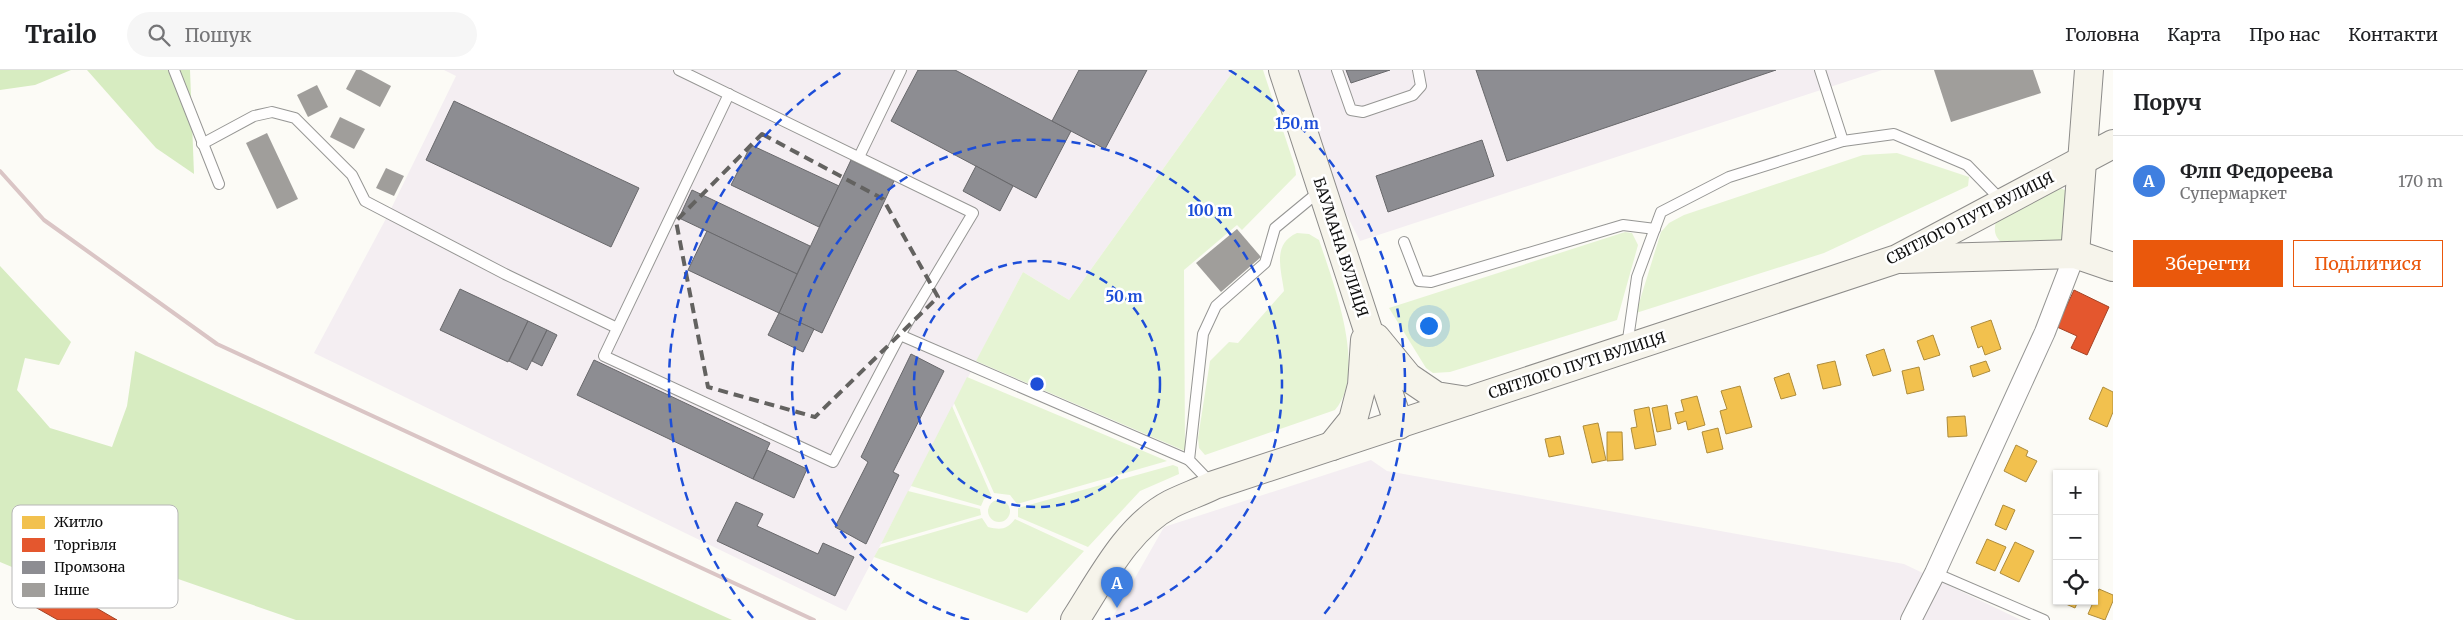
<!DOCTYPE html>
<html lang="uk">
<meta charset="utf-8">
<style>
body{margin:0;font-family:Merriweather,serif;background:#f6f6f6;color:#202124}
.controls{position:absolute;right:15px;bottom:15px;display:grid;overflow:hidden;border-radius:0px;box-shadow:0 1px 4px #0004}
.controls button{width:45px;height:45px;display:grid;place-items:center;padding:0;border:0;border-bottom:1px solid #e0e0e0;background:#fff;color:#202124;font:25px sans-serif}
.you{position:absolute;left:1428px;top:255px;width:18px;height:18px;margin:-12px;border:4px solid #fff;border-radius:50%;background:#1a73e8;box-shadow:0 0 0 8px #1a73e833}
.badge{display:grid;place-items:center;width:32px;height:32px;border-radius:50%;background:#ea580c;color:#fff;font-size:16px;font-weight:700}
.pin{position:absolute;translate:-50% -41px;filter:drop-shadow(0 1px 2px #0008)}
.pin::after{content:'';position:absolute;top:26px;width:18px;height:15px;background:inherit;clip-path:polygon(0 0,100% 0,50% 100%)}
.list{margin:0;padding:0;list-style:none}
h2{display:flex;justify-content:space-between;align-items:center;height:65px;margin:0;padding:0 20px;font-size:21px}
h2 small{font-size:16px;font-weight:400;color:#757577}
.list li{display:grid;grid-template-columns:32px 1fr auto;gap:15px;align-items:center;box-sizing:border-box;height:90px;padding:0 20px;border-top:1px solid #e0e0e0}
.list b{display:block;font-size:19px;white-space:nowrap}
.list p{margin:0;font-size:16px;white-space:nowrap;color:#757577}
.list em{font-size:16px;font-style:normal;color:#757577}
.actions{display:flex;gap:10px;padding:15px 20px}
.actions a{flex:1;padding:11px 0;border:1px solid #ea580c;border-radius:0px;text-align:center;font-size:18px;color:#ea580c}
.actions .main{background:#ea580c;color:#fff}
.icon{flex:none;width:28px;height:28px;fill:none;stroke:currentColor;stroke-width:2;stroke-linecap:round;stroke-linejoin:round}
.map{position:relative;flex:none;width:2113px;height:550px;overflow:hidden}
header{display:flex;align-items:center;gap:30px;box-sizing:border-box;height:70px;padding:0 25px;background:#fff;border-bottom:1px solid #e0e0e0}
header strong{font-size:24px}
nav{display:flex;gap:28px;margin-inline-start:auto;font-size:18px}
.search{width:350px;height:45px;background:#f6f6f6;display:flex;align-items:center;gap:12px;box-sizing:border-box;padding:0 18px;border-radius:28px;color:#757577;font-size:19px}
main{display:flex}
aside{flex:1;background:#fff}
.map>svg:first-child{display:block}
.industrial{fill:#f4eef2}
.green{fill:#e6f4d4}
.forest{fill:#d7ecc1}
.homes{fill:#f2c14e;stroke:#ae8c3b}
.shops{fill:#e4572e;stroke:#a44225}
.industry{fill:#8d8d92;stroke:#68686b}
.building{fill:#a09e9b}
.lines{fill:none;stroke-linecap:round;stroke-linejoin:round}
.lane-casing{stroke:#969694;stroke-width:12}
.street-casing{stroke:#969694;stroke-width:22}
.secondary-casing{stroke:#8d8c8a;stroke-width:30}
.lane{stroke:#fffefe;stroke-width:10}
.street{stroke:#fffefe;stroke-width:20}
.secondary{stroke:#f6f4eb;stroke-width:28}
.rail{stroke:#dac5c5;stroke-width:4}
.marked{fill:none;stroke:#636260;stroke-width:4;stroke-dasharray:10 6;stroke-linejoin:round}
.ring{fill:none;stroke:#1d4ed8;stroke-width:2.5;stroke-dasharray:9 6}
.labels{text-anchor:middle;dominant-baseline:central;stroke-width:5;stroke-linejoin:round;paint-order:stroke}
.street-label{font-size:15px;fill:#101010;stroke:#fff}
.key{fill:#fff;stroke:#b7b7b7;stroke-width:1}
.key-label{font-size:14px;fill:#101010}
.centre{fill:#1d4ed8;stroke:#fff;stroke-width:2.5}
.ring-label{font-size:15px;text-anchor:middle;font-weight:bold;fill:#1d4ed8;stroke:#fff;stroke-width:5;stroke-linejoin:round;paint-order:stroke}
</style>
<header>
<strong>Trailo</strong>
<div class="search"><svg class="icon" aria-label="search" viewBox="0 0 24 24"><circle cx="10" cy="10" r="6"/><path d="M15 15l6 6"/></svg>Пошук</div>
<nav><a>Головна</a><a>Карта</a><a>Про нас</a><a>Контакти</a></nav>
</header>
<main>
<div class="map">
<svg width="2113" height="550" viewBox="0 0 2113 550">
<rect width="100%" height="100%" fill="#fcfbf6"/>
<!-- industrial -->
<g class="industrial">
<path d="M444,0h790l-165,230 -46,-28 -177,339 -532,-258 75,-140 67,-137z"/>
<path d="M1293,0h589l-522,171 -28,-55z"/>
<path d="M1371,390l16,11 517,93 117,56h-910l53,-93z"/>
</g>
<!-- green -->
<g class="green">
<path d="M1234,0h29l32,97 1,8 -54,55 -5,-5 -53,45 1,181 -209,-90 47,-89 46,28z"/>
<path d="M1897,83l72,24 -1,9 -144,67 -188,60 25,-81 8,-9 15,-8 179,-60z"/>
<path d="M2058,117l7,3 3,4 -3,43c-14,15 -46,6 -64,5 -7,-7 -7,-12 -5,-21z"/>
<path d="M1625,162l7,1 6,12 -21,75 -167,52 -17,1 -7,-5 -37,-60z"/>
<path d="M1297,163l12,1 10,6c14,42 49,132 16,170l-130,45 -6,-7 -1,-10 12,-77 19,-19 9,1 46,-52c-3,-22 -12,-47 13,-58z"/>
<path d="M967,307l200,84 -150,43 -7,-9 -16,-2 -40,-90z"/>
<path d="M952,336l39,89 -7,4 -3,7 -70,-20z"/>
<path d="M1173,395l5,2 1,7 -39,17 -52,56 -70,-30v-9z"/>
<path d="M908,421l72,18 1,6 -100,29z"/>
<circle cx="999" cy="441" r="11"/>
<path d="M982,448l6,9c12,3 19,3 27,-8l69,32 -57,62 -153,-56 5,-9z"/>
</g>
<!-- forest -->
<g class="forest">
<path d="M0,0h71l-36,15 -35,5z"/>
<path d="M87,0h103l4,104 -38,-26z"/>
<path d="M0,196l71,76 -12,23 -34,-7 -8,32 33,38 62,19 15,-41 8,-55 597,269h-436l-210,-73 -74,20 -12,-5z"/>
</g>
<!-- homes -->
<g class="homes">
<path d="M1991,250l10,29 -16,6 -3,-9 -4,2 -7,-21z"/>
<path d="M1933,265l7,20 -16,5 -7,-19z"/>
<path d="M1884,279l7,22 -18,5 -7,-21z"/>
<path d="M1835,291l6,24 -18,4 -6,-24z"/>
<path d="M1986,291l4,10 -17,6 -3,-11z"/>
<path d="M1919,297l5,23 -17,4 -5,-23z"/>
<path d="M1789,303l7,22 -15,4 -7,-21z"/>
<path d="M1740,316l12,41 -26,7 -6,-23 7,-2 -6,-18z"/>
<path d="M2103,317l10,5v20l-6,15 -18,-8z"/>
<path d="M1697,326l8,29 -17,5 -2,-9 -8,3 -3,-11 9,-2 -3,-11z"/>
<path d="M1667,335l4,24 -14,3 -5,-24z"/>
<path d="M1649,337l7,38 -21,4 -4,-21 6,-1 -3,-17z"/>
<path d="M1965,346l2,20 -19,1 -1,-20z"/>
<path d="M1598,353l8,37 -14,3 -9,-37z"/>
<path d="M1718,358l5,21 -16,4 -5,-21z"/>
<path d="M1607,362h15l1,28 -16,1z"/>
<path d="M1560,366l4,18 -15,3 -4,-18z"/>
<path d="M2016,375l12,6 -2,5 11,5 -11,21 -22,-11z"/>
<path d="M2003,435l12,5 -9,20 -11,-5z"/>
<path d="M1987,469l19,8 -11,24 -19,-8z"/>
<path d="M2015,472l19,9 -15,31 -19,-9z"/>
<path d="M2099,519l14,6v6l-8,19 -17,-6z"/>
<path d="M2059,531h19l-3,7z"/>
</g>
<!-- shops -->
<g class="shops">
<path d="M2074,220l35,17 -22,48 -16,-7 6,-12 -20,-9z"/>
<path d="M43,507l74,43h-59l-30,-17z"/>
</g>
<!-- industry -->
<g class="industry">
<path d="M918,0h37l116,61 -35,67 -145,-77z"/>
<path d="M1079,0h68l-42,79 -53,-28z"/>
<path d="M1346,0h44l-39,13z"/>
<path d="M1476,0h300l-269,91z"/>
<path d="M454,31l185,87 -28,59 -185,-87z"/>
<path d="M1482,70l12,36 -106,36 -12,-36z"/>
<path d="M751,75l88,41 -20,41 -88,-42z"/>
<path d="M851,90l43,21 -72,152 -43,-20z"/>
<path d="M976,96l37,20 -13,25 -37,-20z"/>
<path d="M692,120l118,56 -13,28 -118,-56z"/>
<path d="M707,161l90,43 -18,39 -91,-43z"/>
<path d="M460,219l68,32 -20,41 -68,-32z"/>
<path d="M779,243l35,16 -11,23 -35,-17z"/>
<path d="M528,251l19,9 -20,40 -18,-9z"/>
<path d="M547,260l10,5 -15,31 -10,-5z"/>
<path d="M911,284l33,17 -51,101 6,3 -33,69 -31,-17 33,-65 -7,-5z"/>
<path d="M594,290l176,83 -17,36 -176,-84z"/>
<path d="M767,380l40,19 -13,29 -41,-19z"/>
<path d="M736,432l27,12 -6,12 61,28 5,-11 31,14 -19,39 -118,-55z"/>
</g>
<!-- building -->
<g class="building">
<path d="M356,0h5l30,16 -11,21 -34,-18z"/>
<path d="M1934,0h99l8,23 -90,29z"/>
<path d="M317,15l11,22 -20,10 -11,-22z"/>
<path d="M340,47l25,12 -11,20 -24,-12z"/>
<path d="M267,63l31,66 -21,10 -31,-66z"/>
<path d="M386,98l18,8 -10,20 -18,-8z"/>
<path d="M1237,159l24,28 -40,35 -25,-29z"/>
</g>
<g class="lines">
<!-- lane casing -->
<g class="lane-casing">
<g id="lane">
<path d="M174,0l45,114"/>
<path d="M679,0l294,143 -73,122 289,125"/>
<path d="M1337,0l14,40 12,2 50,-17 8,-9 -3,-16"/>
<path d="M1820,0l23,71"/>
<path d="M729,24l-125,262 229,106 67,-127"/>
<path d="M202,74l52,-28 18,-4 23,6 57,57 13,26 140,73 112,54"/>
<path d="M859,87l42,-87"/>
<path d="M1404,172l15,39 12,1 192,-57 32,4"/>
<path d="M1627,276l10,-69 24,-65 68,-35 114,-36 51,-7 73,31 35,36"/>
<path d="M1213,415l-24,-25 14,-126 13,-28 49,-43 10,-35 46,-38"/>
<path d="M1935,503l109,47"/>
</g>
</g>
<!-- street casing -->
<g class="street-casing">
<path id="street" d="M1911,550l24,-47 110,-241 30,-78"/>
</g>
<!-- secondary casing -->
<g class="secondary-casing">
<g id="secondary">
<path d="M1283,0l116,355"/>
<path d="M2075,184l14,-184"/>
<path d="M1902,189l173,-5 38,13"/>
<path d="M1376,268l32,39 28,19 32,5"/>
<path d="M1332,376l21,-26 9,-35 3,-45"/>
<path d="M1075,550c26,-40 52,-93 96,-116 14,-7 29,-12 43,-19l683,-226 216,-115"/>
</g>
</g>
<!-- lane -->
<use href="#lane" class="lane"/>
<!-- street -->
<use href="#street" class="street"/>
<!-- secondary -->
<use href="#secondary" class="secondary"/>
<!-- rail -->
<path class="rail" d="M0,101l44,49 173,124 597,276"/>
</g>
<!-- marked area -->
<path class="marked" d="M762,64l121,65 55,98 -123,120 -107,-30 -32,-166z"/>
<!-- distance rings -->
<g class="ring">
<circle cx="1037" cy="314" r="123"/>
<path d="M969 550A245 245 0 1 1 1105 550"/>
<path d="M753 548A368 368 0 0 1 845 0M1229 0A368 368 0 0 1 1321 548"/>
</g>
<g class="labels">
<!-- street labels -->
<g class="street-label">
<text transform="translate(1970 148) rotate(-27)">СВІТЛОГО ПУТІ ВУЛИЦЯ</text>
<text transform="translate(1341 177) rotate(72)">БАУМАНА ВУЛИЦЯ</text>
<text transform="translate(1577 295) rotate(-18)">СВІТЛОГО ПУТІ ВУЛИЦЯ</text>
</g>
</g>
<!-- legend -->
<rect x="12" y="435" width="166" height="103" rx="8" class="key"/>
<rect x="22" y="446" width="23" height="13" fill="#f2c14e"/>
<rect x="22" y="468" width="23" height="14" fill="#e4572e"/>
<rect x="22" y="491" width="23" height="13" fill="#8d8d92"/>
<rect x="22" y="513" width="23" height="14" fill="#a09e9b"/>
<g class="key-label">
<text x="54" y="457">Житло</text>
<text x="54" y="480">Торгівля</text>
<text x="54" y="502">Промзона</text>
<text x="54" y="525">Інше</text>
</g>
<circle cx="1037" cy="314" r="8" class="centre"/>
<g class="ring-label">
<text x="1297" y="59">150 m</text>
<text x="1210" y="146">100 m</text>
<text x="1124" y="232">50 m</text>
</g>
</svg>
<div class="controls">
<button>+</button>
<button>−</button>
<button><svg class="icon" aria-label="locate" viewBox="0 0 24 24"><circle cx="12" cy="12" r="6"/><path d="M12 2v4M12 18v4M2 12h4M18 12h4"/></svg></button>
</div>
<div class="you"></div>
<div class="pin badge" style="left:1117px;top:538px;background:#3f7fe0">A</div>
</div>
<aside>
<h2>Поруч<small></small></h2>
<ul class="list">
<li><span class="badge" style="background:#3f7fe0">A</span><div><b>Флп Федореева</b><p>Супермаркет</p></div><em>170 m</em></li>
</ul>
<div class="actions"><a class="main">Зберегти</a><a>Поділитися</a></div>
</aside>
</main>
